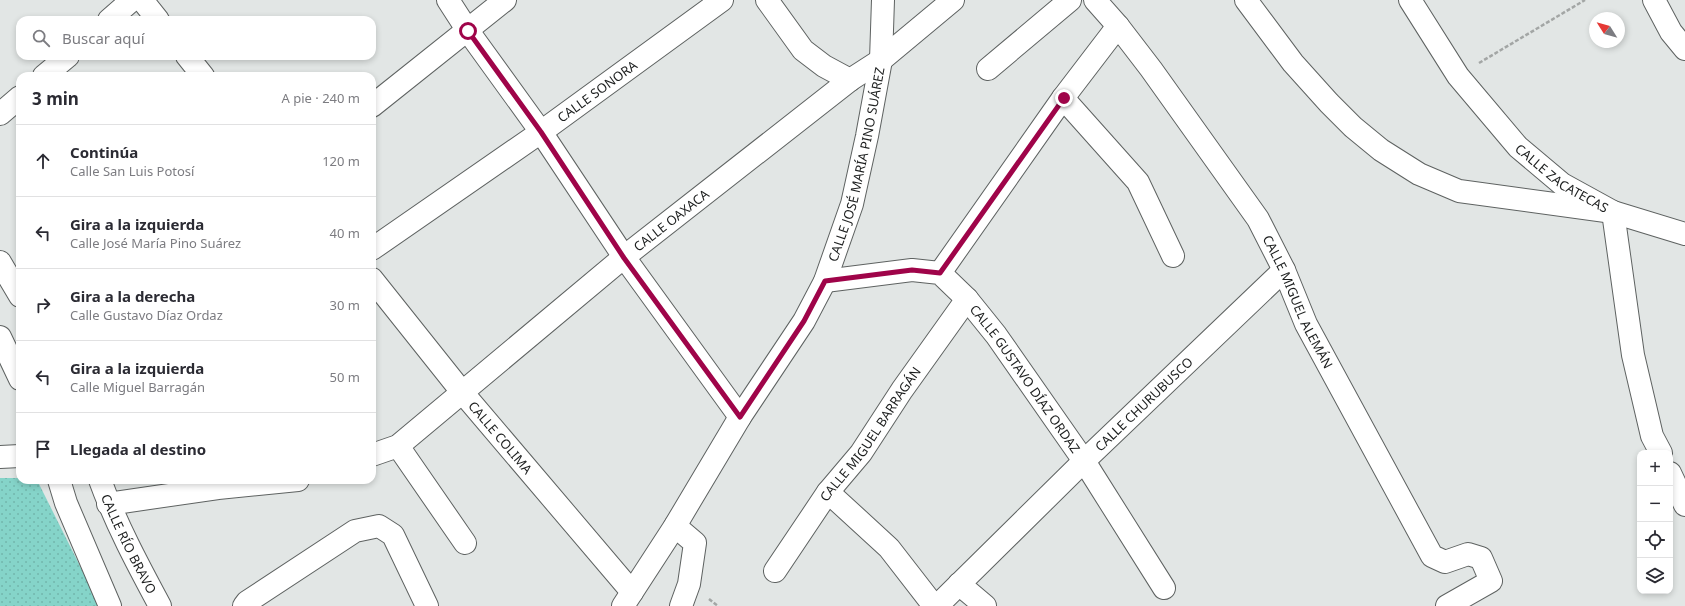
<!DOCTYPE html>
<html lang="es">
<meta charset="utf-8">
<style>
body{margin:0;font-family:"Noto Sans",sans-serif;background:#f7f7f7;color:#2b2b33}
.controls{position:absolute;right:12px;bottom:12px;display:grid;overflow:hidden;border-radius:8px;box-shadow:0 2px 6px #0003}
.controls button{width:36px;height:36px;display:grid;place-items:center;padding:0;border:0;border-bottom:1px solid #e1e1e2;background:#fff;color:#2b2b33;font:20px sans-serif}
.compass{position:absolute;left:1589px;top:12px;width:36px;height:36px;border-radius:50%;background:#fff;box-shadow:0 2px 6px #0003;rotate:307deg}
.stop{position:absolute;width:12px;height:12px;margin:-9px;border:3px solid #9f0449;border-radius:50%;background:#fff}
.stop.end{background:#9f0449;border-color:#fff;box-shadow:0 1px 4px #0008}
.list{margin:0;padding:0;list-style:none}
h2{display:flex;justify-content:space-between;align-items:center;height:52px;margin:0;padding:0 16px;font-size:17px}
h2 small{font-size:13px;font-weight:400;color:#7c7c81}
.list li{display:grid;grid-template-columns:26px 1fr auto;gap:12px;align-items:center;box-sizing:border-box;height:72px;padding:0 16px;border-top:1px solid #e1e1e2}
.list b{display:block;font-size:15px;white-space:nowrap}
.list p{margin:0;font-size:13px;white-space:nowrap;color:#7c7c81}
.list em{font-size:13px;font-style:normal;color:#7c7c81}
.icon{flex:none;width:22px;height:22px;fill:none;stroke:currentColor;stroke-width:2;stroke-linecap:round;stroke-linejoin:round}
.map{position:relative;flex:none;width:1685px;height:606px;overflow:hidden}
.search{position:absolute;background:#fff;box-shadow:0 2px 6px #0003;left:16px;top:16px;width:360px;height:44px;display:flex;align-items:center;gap:10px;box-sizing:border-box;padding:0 14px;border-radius:12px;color:#7c7c81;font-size:15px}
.panel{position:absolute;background:#fff;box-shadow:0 2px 6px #0003;left:16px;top:72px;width:360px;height:412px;border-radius:12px}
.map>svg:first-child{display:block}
.grass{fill:url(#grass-dots)}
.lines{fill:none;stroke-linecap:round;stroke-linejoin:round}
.minor-casing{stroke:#5e6261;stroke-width:24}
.major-casing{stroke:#5e6261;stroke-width:24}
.path{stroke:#a3a6a5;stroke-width:2.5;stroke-dasharray:4 2;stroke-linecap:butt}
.minor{stroke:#fff;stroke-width:22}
.major{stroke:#fff;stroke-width:22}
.route{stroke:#9f0449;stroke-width:5}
.labels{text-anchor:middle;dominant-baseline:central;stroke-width:3;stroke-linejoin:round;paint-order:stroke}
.street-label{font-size:13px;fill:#1c1e1e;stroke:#e2e6e5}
</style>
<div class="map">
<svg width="1685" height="606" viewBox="0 0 1685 606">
<defs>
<pattern id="grass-dots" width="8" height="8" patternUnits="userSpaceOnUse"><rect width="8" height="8" fill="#85d4c9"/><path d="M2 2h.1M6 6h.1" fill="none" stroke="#72b6ac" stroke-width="1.8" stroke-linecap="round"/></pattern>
</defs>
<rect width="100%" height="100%" fill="#e2e6e5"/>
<!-- grass -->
<path class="grass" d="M0,478h20v2h17l63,126h-100z"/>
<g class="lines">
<!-- minor casing -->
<g class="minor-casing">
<g id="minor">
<path d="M142,0l16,20"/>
<path d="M448,0l20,31 73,101 83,125 116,160"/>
<path d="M767,0l36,50 21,16 26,14"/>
<path id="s1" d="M1095,0l23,26 33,43 107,150 26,51 22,54 126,232 13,6 23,-8 13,4 10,23 -44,25"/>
<path d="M1246,0l47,63 36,40 24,24 28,23 38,24 40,17 154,21 72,22"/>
<path id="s2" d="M1410,0l48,76 60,71 44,37 51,28 20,143 19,81 9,17"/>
<path d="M1654,0l17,32 14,17"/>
<path d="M109,20l23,-20"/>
<path d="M187,56l16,20"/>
<path d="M988,69l82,-69"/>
<path d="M44,76l24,-20"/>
<path d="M1063,98l75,84 35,74"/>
<path d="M372,106l133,-106"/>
<path d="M0,114l20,-17"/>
<path id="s3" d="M372,249l169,-117 181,-132"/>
<path d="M0,262l20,34"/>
<path d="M940,273l123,-175 55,-72"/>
<path id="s4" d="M372,279l90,113 170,200"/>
<path id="s5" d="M825,281l87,-11 28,3 27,26 29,36 88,126 80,127"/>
<path d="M0,337l20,42"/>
<path d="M398,446l67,97"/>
<path id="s6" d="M372,455l26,-9 226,-189 226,-177 31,-20 72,-60"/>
<path d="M0,457l20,-1"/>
<path d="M1670,473l15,32"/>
<path d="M59,480l7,23 44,103"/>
<path id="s7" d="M100,480c16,44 38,85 60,126"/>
<path d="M828,492l61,56 45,58"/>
<path d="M108,504l110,-16 80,-8"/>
<path d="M675,526l20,17 -6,41 -8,22"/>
<path id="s8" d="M775,571l53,-79 33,-39 41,-63 65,-91"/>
<path d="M959,584l26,22"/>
<path d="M244,606l3,-4 108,-71 24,-5 14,9 34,71"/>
<path id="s9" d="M937,606l147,-145 200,-191"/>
</g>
</g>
<!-- major casing -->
<g class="major-casing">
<g id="major">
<path id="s10" d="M623,606l52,-80 65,-109 64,-96 21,-40 27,-77 15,-68 14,-76 2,-60"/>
</g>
</g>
<!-- path -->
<g class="path">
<path d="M1479,63l106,-63"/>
<path d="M709,599l9,7"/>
</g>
<!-- minor -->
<use href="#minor" class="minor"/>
<!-- major -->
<use href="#major" class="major"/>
</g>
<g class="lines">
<!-- route -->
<path class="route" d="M468,31l73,101 83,126 116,159 64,-96 21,-40 87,-11 28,3 124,-175"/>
</g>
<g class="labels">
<!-- street labels -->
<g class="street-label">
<text stroke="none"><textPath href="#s3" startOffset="275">CALLE SONORA</textPath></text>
<text stroke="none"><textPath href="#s10" startOffset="504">CALLE JOSÉ MARÍA PINO SUÁREZ</textPath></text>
<text stroke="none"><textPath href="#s2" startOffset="237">CALLE ZACATECAS</textPath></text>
<text stroke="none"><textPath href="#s6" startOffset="382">CALLE OAXACA</textPath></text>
<text stroke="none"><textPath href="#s1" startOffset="365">CALLE MIGUEL ALEMÁN</textPath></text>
<text stroke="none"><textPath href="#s5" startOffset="252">CALLE GUSTAVO DÍAZ ORDAZ</textPath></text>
<text stroke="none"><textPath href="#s9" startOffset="289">CALLE CHURUBUSCO</textPath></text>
<text stroke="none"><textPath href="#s8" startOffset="167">CALLE MIGUEL BARRAGÁN</textPath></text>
<text stroke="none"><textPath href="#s4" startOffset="204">CALLE COLIMA</textPath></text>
<text stroke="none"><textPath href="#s7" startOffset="70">CALLE RÍO BRAVO</textPath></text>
</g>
</g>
</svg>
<div class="controls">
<button>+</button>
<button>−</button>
<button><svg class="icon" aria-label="locate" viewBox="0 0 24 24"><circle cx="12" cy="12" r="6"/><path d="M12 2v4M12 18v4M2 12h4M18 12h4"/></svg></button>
<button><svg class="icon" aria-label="layers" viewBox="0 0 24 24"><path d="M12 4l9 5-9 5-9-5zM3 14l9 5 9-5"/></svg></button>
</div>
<svg class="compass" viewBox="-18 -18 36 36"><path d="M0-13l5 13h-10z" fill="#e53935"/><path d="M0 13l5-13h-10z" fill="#7c7c81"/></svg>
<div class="stop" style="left:468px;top:31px"></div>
<div class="stop end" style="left:1064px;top:98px"></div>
<div class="search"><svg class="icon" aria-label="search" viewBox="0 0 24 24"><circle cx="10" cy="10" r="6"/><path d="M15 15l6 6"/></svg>Buscar aquí</div>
<section class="panel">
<h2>3 min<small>A pie · 240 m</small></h2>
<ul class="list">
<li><svg class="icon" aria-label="ahead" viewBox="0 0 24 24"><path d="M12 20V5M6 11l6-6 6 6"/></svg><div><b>Continúa</b><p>Calle San Luis Potosí</p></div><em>120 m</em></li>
<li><svg class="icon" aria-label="left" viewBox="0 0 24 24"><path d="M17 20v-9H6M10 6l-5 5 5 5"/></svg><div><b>Gira a la izquierda</b><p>Calle José María Pino Suárez</p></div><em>40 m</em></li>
<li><svg class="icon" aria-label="right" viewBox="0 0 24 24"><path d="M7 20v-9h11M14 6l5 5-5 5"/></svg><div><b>Gira a la derecha</b><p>Calle Gustavo Díaz Ordaz</p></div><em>30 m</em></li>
<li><svg class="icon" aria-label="left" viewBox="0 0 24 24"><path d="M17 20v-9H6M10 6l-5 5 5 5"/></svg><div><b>Gira a la izquierda</b><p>Calle Miguel Barragán</p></div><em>50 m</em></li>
<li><svg class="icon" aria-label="arrive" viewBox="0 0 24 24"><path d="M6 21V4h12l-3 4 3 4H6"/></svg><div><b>Llegada al destino</b></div></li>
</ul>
</section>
</div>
